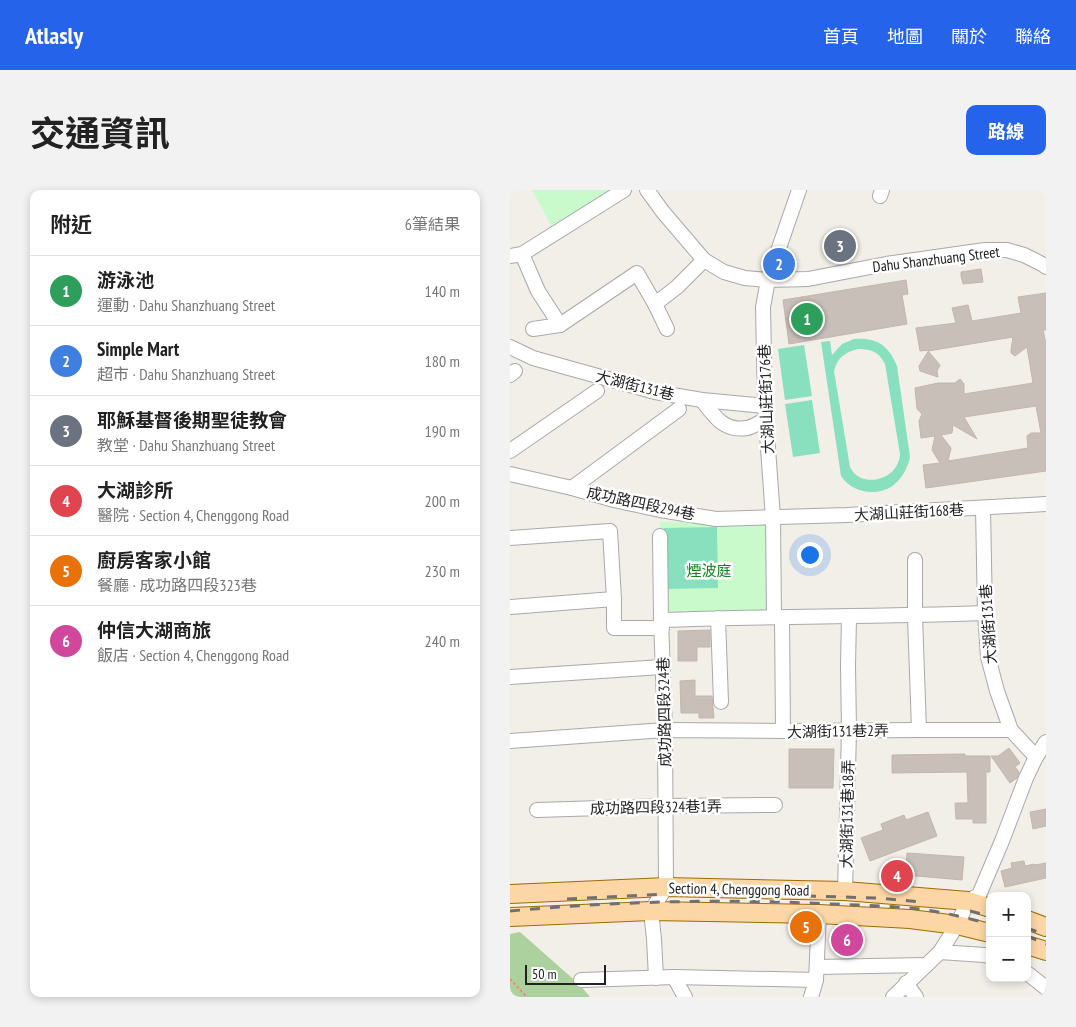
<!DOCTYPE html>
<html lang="zh-TW">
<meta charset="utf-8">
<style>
body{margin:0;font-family:"PT Sans Narrow","Noto Sans TC",sans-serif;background:#f2f2f2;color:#222}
.controls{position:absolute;right:15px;bottom:15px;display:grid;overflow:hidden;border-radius:10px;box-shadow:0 2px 8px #0003}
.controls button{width:45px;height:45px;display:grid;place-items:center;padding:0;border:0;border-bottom:1px solid #e0e0e0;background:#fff;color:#222;font:25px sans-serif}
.scale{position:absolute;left:15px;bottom:12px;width:81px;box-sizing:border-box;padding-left:5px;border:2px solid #222;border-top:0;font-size:14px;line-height:18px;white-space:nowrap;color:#222;-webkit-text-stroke:4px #fff;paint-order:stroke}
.you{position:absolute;left:299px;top:364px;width:18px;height:18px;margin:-12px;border:4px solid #fff;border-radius:50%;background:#1a73e8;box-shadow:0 0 0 8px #1a73e833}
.badge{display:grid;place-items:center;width:32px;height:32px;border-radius:50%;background:#2563eb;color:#fff;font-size:16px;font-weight:700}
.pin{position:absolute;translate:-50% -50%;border:2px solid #fff;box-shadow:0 1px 5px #0006}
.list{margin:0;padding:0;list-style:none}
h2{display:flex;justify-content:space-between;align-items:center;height:65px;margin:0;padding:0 20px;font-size:21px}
h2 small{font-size:16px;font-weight:400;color:#767676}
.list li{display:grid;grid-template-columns:32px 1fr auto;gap:15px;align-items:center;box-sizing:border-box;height:70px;padding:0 20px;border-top:1px solid #e0e0e0}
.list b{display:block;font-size:19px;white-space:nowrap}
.list p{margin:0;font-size:16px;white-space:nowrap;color:#767676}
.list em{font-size:16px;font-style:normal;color:#767676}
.map{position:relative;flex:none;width:536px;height:807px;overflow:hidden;border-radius:10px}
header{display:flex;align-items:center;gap:30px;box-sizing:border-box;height:70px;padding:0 25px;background:#2563eb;color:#fff}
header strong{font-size:24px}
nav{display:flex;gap:28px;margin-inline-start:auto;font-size:18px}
.intro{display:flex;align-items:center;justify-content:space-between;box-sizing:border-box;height:120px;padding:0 30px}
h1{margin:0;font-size:35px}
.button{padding:12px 22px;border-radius:10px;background:#2563eb;color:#fff;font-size:18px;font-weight:700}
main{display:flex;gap:30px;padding:0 30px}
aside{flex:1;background:#fff;border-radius:10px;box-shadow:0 2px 8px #0003}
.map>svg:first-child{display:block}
.forest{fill:#add19e}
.park{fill:#c8facc}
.pitch{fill:#88e0be;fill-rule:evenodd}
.building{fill:#c7bfb8;stroke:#c4b6ab;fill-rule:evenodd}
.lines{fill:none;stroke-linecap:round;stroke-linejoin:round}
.minor-casing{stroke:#a9a9a9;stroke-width:16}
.major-casing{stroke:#a06b00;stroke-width:20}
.path{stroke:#fa8072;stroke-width:2;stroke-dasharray:2.5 2.5;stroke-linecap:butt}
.minor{stroke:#fff;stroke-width:14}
.major{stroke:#fcd6a4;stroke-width:18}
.rail{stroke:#707070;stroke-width:3;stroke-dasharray:10 10;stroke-linecap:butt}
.labels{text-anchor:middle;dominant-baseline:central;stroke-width:5;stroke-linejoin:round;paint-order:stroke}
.street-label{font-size:15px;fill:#222;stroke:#fff}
.park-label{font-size:15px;fill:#0c8416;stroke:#fff}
</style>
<header>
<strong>Atlasly</strong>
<nav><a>首頁</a><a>地圖</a><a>關於</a><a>聯絡</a></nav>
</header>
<div class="intro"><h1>交通資訊</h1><a class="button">路線</a></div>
<main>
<aside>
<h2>附近<small>6筆結果</small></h2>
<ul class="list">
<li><span class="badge" style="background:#2e9e5b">1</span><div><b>游泳池</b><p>運動 · Dahu Shanzhuang Street</p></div><em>140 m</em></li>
<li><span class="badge" style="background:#3f7fe0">2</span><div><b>Simple Mart</b><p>超市 · Dahu Shanzhuang Street</p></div><em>180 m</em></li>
<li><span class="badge" style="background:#6b7280">3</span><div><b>耶穌基督後期聖徒教會</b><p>教堂 · Dahu Shanzhuang Street</p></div><em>190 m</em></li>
<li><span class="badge" style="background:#e0444e">4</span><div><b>大湖診所</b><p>醫院 · Section 4, Chenggong Road</p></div><em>200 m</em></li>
<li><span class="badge" style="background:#e8710a">5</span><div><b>廚房客家小館</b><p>餐廳 · 成功路四段323巷</p></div><em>230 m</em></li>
<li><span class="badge" style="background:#d1479c">6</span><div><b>仲信大湖商旅</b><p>飯店 · Section 4, Chenggong Road</p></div><em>240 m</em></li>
</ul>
</aside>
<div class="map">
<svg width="536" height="807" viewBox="0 0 536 807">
<rect width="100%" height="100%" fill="#f2efe9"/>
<!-- forest -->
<path class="forest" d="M10,742l60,53 10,12h-80v-63z"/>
<!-- park -->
<g class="park">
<path d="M22,0h92l-72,37z"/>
<path d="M150,332h105l3,95 -107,3z"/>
</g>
<!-- pitch -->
<g class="pitch">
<path d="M344,149c23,-2 35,7 43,27l13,91c-2,12 -11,27 -23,32 -16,7 -36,2 -46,-13l-20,-134 9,-1 2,14 10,-11zM349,159c12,0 20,3 26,15l15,90c-1,26 -39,36 -50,13l-16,-96c3,-13 12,-20 25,-22z"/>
<path d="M294,155l8,51 -27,4 -7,-51z"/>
<path d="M302,210l8,53 -27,4 -8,-53z"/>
<path d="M207,337l1,61 -53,1 -1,-61z"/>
</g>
<!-- building -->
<g class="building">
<path d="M471,79l2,13 -20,2 -2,-8v-4z"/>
<path d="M396,90l2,14 -6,1 5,29 -118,20 -6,-44z"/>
<path d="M536,103v37h-3l3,14v127l-120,17 -3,-23 17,-2 -8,-13 3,-14 -14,2 -2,-17 3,-7 -5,-5 -2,-21 23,-5h17l5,-4 4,5v10l69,-11 -6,-36 -12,9 -4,-3v-3l2,-13 -85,14 12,14 -3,6 1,6 -18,-6 -1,-5 10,-16 -9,1 -4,-23 40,-5 -4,-15 16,-3 4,16 49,-8 -3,-16zM526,216l5,27h-10l-4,3 1,12 -80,13 3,-13 -10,-13 11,-2 1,-8 24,14 -13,-22z"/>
<path d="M200,440v17h-13v14h-19v-30z"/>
<path d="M185,490v16h17l2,22h-15v-5h-18l-1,-32z"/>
<path d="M499,558l11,15 -5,4 4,5 -2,6 -7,5 -19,-27h7z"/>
<path d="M279,559h45l-1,39h-44z"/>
<path d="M455,564v2h25v16h-4v51h-13v-4h-17l-1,-16h13l-1,-31 -75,1v-18z"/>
<path d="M536,619v17l-13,3 -3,-17z"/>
<path d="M418,622l9,24 -67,25 -9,-23 22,-8 -2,-6 23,-9 2,5z"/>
<path d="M397,663l57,4 -2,23 -57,-5z"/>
<path d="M514,671l1,5 9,-2 1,1 11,-2v15l-41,9 -4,-16 11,-3 -1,-5z"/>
</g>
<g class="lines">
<!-- minor casing -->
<g class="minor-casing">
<g id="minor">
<path d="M137,0l16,22 41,48 20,12 21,6 23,2 40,-1 78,-15 99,-14h22l17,5 20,10 2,2"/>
<path d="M370,6l2,-6"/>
<path d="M12,64l16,37 22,34"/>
<path d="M0,66l12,-2 102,-64"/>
<path d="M145,114l22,-17 27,-27"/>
<path d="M23,139l27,-4 77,-52 18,31 12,25"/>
<path d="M0,157l23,11 122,34 47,8 63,6"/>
<path d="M0,185l5,-4"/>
<path d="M192,210c12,16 22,32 45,28 6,-1 13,-6 19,-9"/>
<path d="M0,261l87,-60"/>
<path d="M0,284l62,14 42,12 46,10 56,9 131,-4 199,-11"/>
<path d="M62,298l107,-79"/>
<path d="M473,318l2,105 3,44 9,34 14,39 25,27"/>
<path d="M0,348l100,-7 4,68v29h48"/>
<path d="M405,370v56l4,114"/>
<path d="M0,417l104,-8"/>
<path d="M264,427l-1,-99 -8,-112 -2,-99 5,-27 31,-90"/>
<path d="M208,428l3,84"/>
<path d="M272,428l1,113"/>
<path d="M151,430c108,-4 216,-3 324,-7"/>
<path d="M0,487l152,-10"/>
<path d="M0,551l155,-11 118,1 136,-1h92"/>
<path d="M27,620l129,-4 109,-1"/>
<path d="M335,701l4,-160 -1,-66 1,-48"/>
<path d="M430,762l44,3 6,1"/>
<path d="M307,777l108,-2"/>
<path d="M517,783l19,15"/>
<path d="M164,787l11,20"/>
<path d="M146,788l-2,-39 -3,-28 15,-24 -1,-157 -4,-110 -1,-84"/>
<path d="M71,790l93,-3 142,3"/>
<path d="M396,793l10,14"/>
<path d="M301,807l5,-17 3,-66"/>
<path d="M383,807l47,-45 17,-27 11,-24 11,-6 23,-54 24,-63 10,-21 10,-15"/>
</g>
</g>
<!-- major casing -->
<g class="major-casing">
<g id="major">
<path d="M0,704l156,-7 179,4 123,10 22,7"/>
<path d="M0,727l141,-6 168,3 91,5 47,6 33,8"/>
<path d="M517,730l19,7"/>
<path d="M517,755l19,6"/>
</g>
</g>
<!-- path -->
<path class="path" d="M0,789l17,18"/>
<!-- minor -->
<use href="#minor" class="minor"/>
<!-- major -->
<use href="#major" class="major"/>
<!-- rail -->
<g class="rail">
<path d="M296,706l72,2 43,4"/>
<path d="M57,709l99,-5"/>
<path d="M0,721c100,-9 199,-12 299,-8 37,2 74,2 110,6 24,3 48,9 71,15"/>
<path d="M460,721l20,5"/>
<path d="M517,738l19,7"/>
<path d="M517,746l19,8"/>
</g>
</g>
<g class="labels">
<!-- street labels -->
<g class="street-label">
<text transform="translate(426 69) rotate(-7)">Dahu Shanzhuang Street</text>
<text transform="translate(125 195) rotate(14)">大湖街131巷</text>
<text transform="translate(256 209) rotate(-92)">大湖山莊街176巷</text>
<text transform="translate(131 313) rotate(12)">成功路四段294巷</text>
<text transform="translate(399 322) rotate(-3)">大湖山莊街168巷</text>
<text transform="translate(478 434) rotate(-94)">大湖街131巷</text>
<text transform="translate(154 522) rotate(-91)">成功路四段324巷</text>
<text transform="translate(328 541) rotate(-1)">大湖街131巷2弄</text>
<text transform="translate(146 617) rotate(-1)">成功路四段324巷1弄</text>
<text transform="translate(337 624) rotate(-89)">大湖街131巷18弄</text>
<text transform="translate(229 699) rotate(1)">Section 4, Chenggong Road</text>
</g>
<!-- park labels -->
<g class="park-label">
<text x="199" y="380">煙波庭</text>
</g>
</g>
</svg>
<div class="controls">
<button>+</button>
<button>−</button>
</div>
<div class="scale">50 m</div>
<div class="you"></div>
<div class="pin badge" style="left:297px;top:129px;background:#2e9e5b">1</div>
<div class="pin badge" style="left:269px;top:74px;background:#3f7fe0">2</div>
<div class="pin badge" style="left:330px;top:56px;background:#6b7280">3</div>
<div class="pin badge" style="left:387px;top:686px;background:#e0444e">4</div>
<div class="pin badge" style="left:296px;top:737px;background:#e8710a">5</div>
<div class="pin badge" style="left:337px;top:750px;background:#d1479c">6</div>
</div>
</main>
